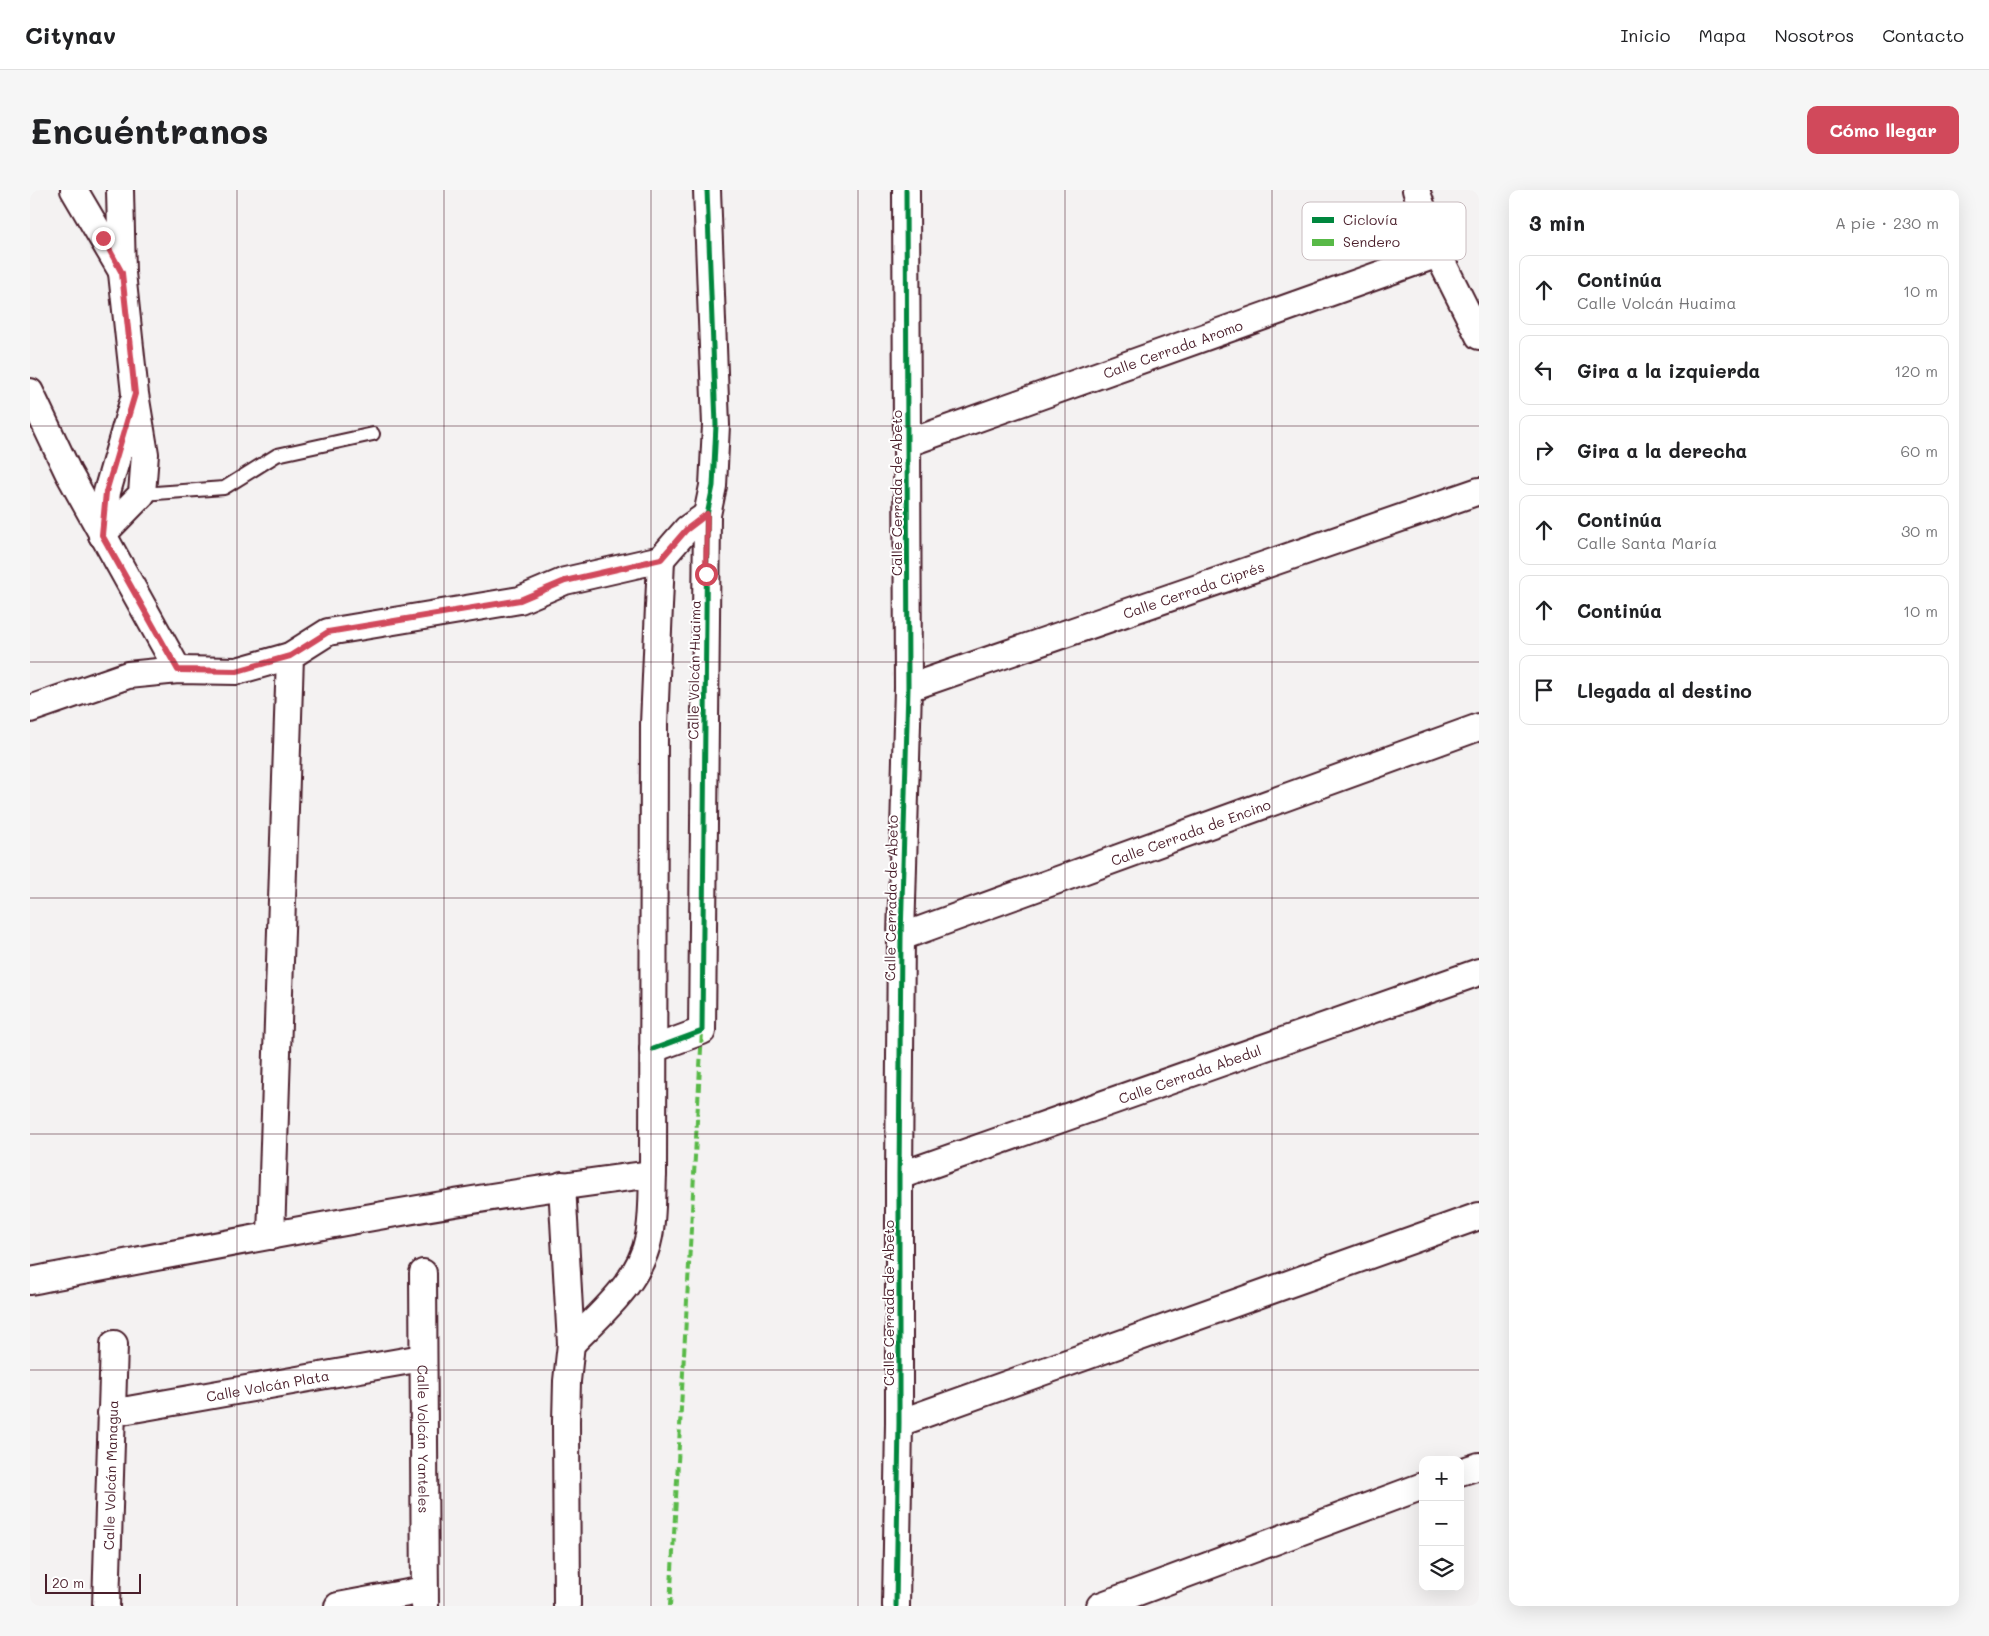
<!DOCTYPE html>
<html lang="es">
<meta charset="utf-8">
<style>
body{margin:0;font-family:Mali,sans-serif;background:#f6f6f6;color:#202124}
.controls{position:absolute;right:15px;bottom:15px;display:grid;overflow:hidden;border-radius:10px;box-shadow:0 5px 20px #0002}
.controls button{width:45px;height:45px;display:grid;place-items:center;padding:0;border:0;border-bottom:1px solid #e0e0e0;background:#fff;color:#202124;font:25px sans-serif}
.scale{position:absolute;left:15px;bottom:12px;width:96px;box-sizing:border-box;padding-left:5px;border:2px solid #4a1f2b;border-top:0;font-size:14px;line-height:18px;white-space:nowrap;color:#4a1f2b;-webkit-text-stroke:4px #fff;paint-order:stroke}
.stop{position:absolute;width:15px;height:15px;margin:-11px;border:4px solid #d1495b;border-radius:50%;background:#fff}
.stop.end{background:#d1495b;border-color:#fff;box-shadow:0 1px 5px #0008}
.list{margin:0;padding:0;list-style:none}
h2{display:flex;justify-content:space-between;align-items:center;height:65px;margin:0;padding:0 20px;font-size:21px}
h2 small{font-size:16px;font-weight:400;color:#757577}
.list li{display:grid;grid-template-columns:32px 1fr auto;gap:15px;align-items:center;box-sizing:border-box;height:70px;margin:0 10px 10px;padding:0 10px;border:1px solid #e0e0e0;border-radius:10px}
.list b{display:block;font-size:19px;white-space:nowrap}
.list p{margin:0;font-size:16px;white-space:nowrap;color:#757577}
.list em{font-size:16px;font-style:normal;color:#757577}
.icon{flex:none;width:28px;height:28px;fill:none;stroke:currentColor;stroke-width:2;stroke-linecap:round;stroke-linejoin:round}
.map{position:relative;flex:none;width:1449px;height:1416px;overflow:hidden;border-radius:10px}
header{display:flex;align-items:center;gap:30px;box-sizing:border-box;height:70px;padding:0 25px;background:#fff;border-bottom:1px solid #e0e0e0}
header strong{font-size:24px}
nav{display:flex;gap:28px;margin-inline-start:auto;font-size:18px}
.intro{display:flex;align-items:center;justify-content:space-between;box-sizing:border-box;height:120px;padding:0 30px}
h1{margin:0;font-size:35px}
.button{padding:12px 22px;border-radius:10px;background:#d1495b;color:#fff;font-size:18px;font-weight:700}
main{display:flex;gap:30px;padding:0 30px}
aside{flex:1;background:#fff;border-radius:10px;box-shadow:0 5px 20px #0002}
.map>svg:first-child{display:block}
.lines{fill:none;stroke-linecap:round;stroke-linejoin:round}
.lane-casing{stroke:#4a1f2b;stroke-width:16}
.street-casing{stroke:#4a1f2b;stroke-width:30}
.lane{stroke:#fff;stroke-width:12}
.street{stroke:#fff;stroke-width:26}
.quiet{stroke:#58b947;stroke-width:4;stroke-dasharray:8 4;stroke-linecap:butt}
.cycleway-casing{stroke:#fff;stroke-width:8}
.cycleway{stroke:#00873e;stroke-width:5}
.route{stroke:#d1495b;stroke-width:6}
.grid{fill:none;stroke:#4a1f2b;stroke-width:1;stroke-opacity:0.55}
.labels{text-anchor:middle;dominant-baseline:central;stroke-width:4;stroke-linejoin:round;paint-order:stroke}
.street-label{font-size:14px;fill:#4a1f2b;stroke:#fff}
.key{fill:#fff;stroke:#c9bcbf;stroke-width:1}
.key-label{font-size:14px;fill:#4a1f2b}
</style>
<header>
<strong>Citynav</strong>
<nav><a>Inicio</a><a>Mapa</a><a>Nosotros</a><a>Contacto</a></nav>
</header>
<div class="intro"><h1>Encuéntranos</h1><a class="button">Cómo llegar</a></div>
<main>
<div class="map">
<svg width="1449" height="1416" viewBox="0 0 1449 1416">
<rect width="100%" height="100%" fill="#f4f2f2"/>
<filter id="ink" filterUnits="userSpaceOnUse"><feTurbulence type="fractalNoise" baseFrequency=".02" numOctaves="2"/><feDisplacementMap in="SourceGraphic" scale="10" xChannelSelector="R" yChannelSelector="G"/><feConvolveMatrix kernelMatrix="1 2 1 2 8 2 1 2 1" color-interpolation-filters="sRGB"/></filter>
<g filter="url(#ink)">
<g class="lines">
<!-- lane casing -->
<g class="lane-casing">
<path id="lane" d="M112,304l82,-6 53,-33 96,-21"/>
</g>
<!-- street casing -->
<g class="street-casing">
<g id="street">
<path d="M44,0l47,80"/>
<path d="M1386,0l22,64 41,82"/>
<path d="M0,202l38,80 110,198"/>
<path id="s1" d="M878,253l530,-189"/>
<path d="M72,345l40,-41 3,-40 -10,-60 -13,-121 -2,-83"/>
<path d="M72,345l5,-43 26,-90"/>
<path id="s2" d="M878,498l571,-197"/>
<path d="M0,519l98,-34 50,-5 59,1 53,-15 38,-24 192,-32 45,-19 96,-22 26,-30 20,-14"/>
<path id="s3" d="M871,747l578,-210"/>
<path d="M623,859l49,-18 5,-516 6,-29 3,-61 -9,-235"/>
<path id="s4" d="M869,986l580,-204"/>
<path d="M532,995l9,159 -4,37 -1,40 1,185"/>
<path d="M241,1046l19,-580"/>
<path id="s5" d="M393,1083l2,333"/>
<path d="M0,1091c207,-39 414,-81 623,-107"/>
<path d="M541,1154c30,-31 70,-63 78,-108 4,-20 3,-42 4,-62l1,-450 7,-165"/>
<path id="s6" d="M81,1223l311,-55"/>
<path d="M869,1233l580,-207"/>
<path d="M1430,1282l19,-6"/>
<path id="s7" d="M76,1416l8,-262"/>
<path d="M308,1416l86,-16"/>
<path d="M866,1416l3,-183v-247l2,-239 7,-249 -2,-498"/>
<path d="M1070,1416l323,-120"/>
</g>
</g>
<!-- lane -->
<use href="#lane" class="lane"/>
<!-- street -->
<use href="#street" class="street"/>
<!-- quiet -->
<path class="quiet" d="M640,1416l32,-575"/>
<!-- cycleway casing -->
<g class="cycleway-casing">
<g id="cycleway">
<path d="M623,859l49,-18 5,-516 6,-29 3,-61 -9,-235"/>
<path d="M866,1416l3,-183v-247l2,-239 7,-249 -2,-498"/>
</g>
</g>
<!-- cycleway -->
<use href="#cycleway" class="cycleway"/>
</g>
</g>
<g class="lines" filter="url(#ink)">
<!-- route -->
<path class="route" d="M73,48l19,35 13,121 -29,98 -4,43 76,135 59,1 53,-15 38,-24 192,-32 45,-19 96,-22 25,-29 21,-16 -1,60"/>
</g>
<!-- grid -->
<path class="grid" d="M207,0v1416M414,0v1416M621,0v1416M828,0v1416M1035,0v1416M1242,0v1416M0,236h1449M0,472h1449M0,708h1449M0,944h1449M0,1180h1449"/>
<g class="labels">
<!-- street labels -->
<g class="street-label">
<text stroke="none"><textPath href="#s1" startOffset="281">Calle Cerrada Aromo</textPath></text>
<text transform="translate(866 303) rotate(-90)">Calle Cerrada de Abeto</text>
<text stroke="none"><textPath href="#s2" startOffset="302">Calle Cerrada Ciprés</textPath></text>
<text transform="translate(664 480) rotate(-89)">Calle Volcán Huaima</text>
<text stroke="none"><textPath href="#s3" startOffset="308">Calle Cerrada de Encino</textPath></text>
<text transform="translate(861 708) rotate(-89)">Calle Cerrada de Abeto</text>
<text stroke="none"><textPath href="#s4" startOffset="308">Calle Cerrada Abedul</textPath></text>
<text transform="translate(858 1113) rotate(-90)">Calle Cerrada de Abeto</text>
<text stroke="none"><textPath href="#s6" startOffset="159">Calle Volcán Plata</textPath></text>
<text stroke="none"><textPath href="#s5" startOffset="166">Calle Volcán Yanteles</textPath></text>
<text stroke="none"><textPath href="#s7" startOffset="131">Calle Volcán Managua</textPath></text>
</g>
</g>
<!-- legend -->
<rect x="1272" y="12" width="164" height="58" rx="8" class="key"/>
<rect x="1282" y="27" width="22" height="6" fill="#00873e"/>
<rect x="1282" y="49" width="22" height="7" fill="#58b947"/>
<g class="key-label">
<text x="1313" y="35">Ciclovía</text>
<text x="1313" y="57">Sendero</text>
</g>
</svg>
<div class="controls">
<button>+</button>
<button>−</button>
<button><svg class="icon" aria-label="layers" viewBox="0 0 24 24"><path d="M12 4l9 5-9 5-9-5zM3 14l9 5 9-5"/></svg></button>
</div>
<div class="scale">20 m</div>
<div class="stop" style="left:676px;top:384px"></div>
<div class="stop end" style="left:73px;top:48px"></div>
</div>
<aside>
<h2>3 min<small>A pie · 230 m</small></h2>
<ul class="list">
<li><svg class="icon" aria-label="ahead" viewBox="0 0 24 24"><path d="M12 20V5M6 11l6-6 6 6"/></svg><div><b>Continúa</b><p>Calle Volcán Huaima</p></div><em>10 m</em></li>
<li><svg class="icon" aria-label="left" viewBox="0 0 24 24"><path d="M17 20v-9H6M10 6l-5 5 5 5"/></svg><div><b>Gira a la izquierda</b></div><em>120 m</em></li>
<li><svg class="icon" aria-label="right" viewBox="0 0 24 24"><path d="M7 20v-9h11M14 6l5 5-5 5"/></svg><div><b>Gira a la derecha</b></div><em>60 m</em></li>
<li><svg class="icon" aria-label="ahead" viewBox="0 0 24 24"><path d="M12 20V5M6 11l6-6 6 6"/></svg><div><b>Continúa</b><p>Calle Santa María</p></div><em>30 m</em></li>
<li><svg class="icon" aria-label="ahead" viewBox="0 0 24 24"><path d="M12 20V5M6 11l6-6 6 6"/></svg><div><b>Continúa</b></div><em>10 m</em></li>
<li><svg class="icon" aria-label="arrive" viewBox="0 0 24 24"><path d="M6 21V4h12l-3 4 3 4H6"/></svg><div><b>Llegada al destino</b></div></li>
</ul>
</aside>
</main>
